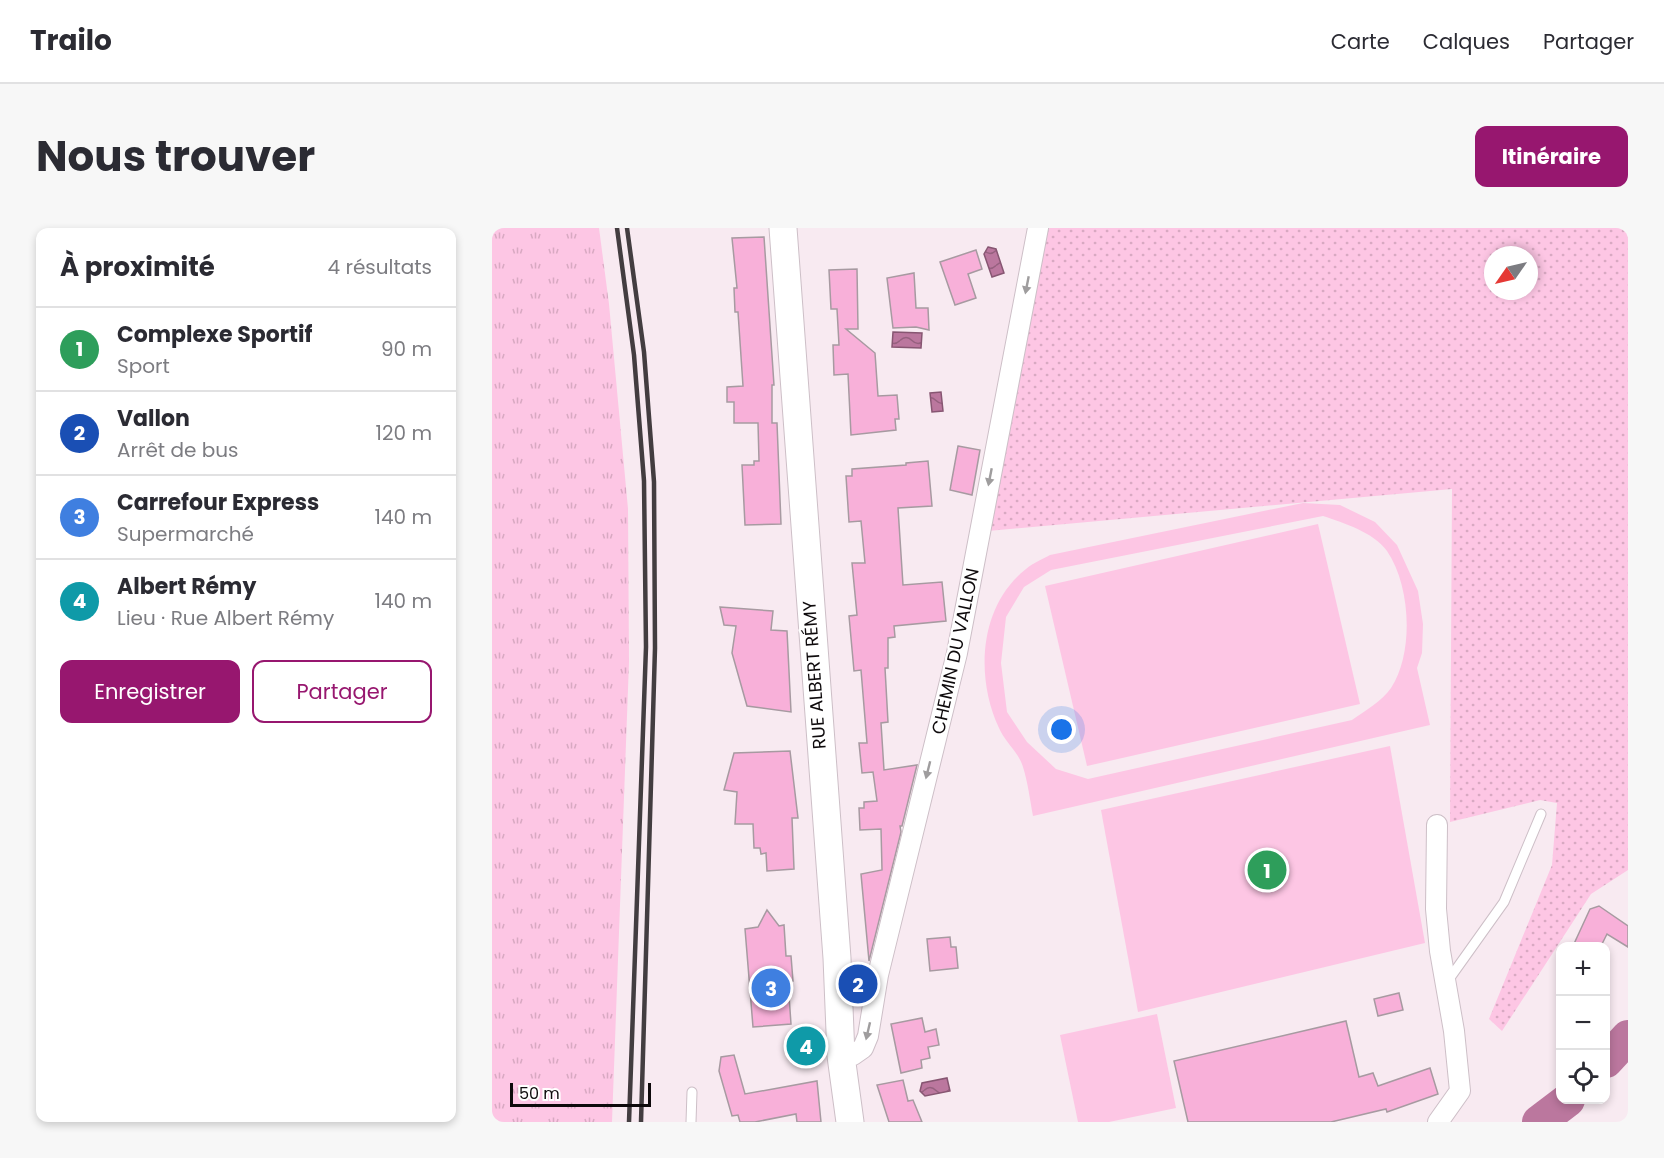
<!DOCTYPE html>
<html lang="fr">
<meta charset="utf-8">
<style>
body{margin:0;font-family:Poppins,sans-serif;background:#f7f7f7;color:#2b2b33}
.controls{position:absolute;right:18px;bottom:18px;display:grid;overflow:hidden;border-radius:12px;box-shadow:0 3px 9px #0003}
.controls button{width:54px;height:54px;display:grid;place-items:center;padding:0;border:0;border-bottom:2px solid #e1e1e2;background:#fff;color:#2b2b33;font:30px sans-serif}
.compass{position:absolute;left:992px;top:18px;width:54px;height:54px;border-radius:50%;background:#fff;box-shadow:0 3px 9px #0003;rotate:236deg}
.scale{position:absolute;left:18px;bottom:15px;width:141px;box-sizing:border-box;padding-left:6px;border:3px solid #0e0a0c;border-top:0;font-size:16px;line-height:21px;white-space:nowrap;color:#0e0a0c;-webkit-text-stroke:4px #fff;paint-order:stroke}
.you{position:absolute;left:570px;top:502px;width:21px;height:21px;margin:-15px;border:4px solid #fff;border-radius:50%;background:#1a73e8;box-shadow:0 0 0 9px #1a73e833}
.badge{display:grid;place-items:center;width:39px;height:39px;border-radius:50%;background:#97176f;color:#fff;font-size:20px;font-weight:700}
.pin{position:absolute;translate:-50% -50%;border:3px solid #fff;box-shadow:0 2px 6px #0006}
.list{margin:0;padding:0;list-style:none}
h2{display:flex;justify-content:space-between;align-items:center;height:78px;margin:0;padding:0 24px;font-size:26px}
h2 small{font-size:20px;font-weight:400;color:#7c7c81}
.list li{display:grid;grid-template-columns:39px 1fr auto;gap:18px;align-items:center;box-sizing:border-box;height:84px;padding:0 24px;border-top:2px solid #e1e1e2}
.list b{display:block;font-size:22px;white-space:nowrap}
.list p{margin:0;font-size:20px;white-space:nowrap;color:#7c7c81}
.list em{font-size:20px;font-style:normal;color:#7c7c81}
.actions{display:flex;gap:12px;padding:18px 24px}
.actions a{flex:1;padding:14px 0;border:2px solid #97176f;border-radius:12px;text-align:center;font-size:21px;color:#97176f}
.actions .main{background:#97176f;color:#fff}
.icon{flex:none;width:33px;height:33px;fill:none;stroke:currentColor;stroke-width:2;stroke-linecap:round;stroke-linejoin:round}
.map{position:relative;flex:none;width:1136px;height:894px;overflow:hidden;border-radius:12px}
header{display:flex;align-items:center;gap:36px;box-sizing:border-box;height:84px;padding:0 30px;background:#fff;border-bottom:2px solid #e1e1e2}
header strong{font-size:28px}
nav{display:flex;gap:33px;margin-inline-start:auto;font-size:21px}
.intro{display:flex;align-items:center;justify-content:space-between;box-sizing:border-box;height:144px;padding:0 36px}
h1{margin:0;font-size:42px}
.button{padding:15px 27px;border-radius:12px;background:#97176f;color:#fff;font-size:21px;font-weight:700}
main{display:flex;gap:36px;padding:0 36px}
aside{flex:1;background:#fff;border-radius:12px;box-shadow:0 3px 9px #0003}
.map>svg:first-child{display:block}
.grass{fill:url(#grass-tufts)}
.park{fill:url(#park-dots);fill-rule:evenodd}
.pitch{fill:#fdc6e4;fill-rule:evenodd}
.water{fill:url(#water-waves);stroke:#875672;stroke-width:1.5}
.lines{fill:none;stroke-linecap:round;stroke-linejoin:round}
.river{stroke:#bb779e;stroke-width:34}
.building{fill:#f8b0d9;stroke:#a79aa1;stroke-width:1.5}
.service-casing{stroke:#cdbfc7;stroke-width:11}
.minor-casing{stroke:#cdbfc7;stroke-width:22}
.secondary-casing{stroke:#cdbfc7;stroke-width:29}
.service{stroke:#fff;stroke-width:9}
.minor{stroke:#fff;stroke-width:20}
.secondary{stroke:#fff;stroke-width:27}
.rail{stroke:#433d40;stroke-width:4.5}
.oneway{fill:#9f9d9e}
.labels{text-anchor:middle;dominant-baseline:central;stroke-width:4.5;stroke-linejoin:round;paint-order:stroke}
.street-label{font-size:18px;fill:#0e0a0c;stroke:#fff}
</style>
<header>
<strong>Trailo</strong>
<nav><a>Carte</a><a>Calques</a><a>Partager</a></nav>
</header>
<div class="intro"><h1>Nous trouver</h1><a class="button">Itinéraire</a></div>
<main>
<aside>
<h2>À proximité<small>4 résultats</small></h2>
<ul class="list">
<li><span class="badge" style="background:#2e9e5b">1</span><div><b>Complexe Sportif</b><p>Sport</p></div><em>90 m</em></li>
<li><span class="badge" style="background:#1a4fb4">2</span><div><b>Vallon</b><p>Arrêt de bus</p></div><em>120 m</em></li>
<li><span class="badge" style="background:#3f7fe0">3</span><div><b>Carrefour Express</b><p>Supermarché</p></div><em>140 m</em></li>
<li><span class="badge" style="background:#0f9aa8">4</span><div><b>Albert Rémy</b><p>Lieu · Rue Albert Rémy</p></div><em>140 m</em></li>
</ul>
<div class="actions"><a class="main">Enregistrer</a><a>Partager</a></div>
</aside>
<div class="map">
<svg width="1136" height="894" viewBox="0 0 1136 894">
<defs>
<pattern id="grass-tufts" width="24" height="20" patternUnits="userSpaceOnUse" patternTransform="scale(1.5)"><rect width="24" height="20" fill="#fdc6e4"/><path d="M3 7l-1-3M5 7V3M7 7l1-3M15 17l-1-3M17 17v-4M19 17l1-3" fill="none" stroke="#d8a9c2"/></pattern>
<pattern id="park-dots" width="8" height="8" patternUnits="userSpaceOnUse" patternTransform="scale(1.5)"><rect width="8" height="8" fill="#fdc6e4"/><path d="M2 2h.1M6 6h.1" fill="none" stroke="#d8a9c2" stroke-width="1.8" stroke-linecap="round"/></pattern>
<pattern id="water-waves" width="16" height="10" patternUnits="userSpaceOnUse" patternTransform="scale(1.5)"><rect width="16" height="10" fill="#bb779e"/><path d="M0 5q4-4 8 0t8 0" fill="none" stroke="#96607f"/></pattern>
</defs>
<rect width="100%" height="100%" fill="#f8eaf1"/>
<!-- grass -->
<path class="grass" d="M0,0h107l10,76 19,205 1,153 -17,460h-120z"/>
<!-- park -->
<path class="park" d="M552,0h584v642l-37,24 -89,137 -13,-12 63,-154 5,-62 -17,-3 -90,22 2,-333 -464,42zM1001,27h36v36h-36z"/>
<!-- pitch -->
<g class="pitch">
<path d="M811,275l37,2 35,17 22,23 21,46 5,33 -1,29 -5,15 13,57 -397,91c-3,-16 -5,-33 -10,-49 -4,-14 -18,-25 -24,-39 -24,-51 -20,-122 27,-159 7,-6 17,-10 24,-14zM831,288c21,7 50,16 64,35 24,35 27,102 4,137 -9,13 -26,23 -39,32l-264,59 -32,-10 -29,-27 -20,-30 -6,-49 5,-46 18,-30 27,-17z"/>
<path d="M826,296l42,180 -273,62 -42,-180z"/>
<path d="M898,518l35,197 -287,69 -37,-202z"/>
<path d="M665,786l19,94 -67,14h-31l-18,-87z"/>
</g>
<!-- water -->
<g class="water">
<path d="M496,19l8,2 8,24 -12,4 -8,-23z"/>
<path d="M401,104l29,1 -1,15 -29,-1z"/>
<path d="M449,164l2,19 -11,1 -2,-19z"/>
<path d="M455,850l3,13 -25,5 -5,-5 2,-8z"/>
</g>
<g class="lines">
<!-- river -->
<g class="river">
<path d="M1114,833l22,-24"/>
<path d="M1047,894l29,-22"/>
</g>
</g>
<!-- building -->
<g class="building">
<path d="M272,9l10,148h-2v38h5l4,101 -36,1 -3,-60h12v-4h5l-1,-38h-24v-21h-7v-15l16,-1 -5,-74h-3l-1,-24h3l-5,-50z"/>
<path d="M484,22l6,19 -14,5 8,24 -21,7 -15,-43z"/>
<path d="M365,41l1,60h-12l29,24 3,43 19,-1 2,24h-4l1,11 -45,5 -3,-61 -14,1 -1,-30h6l-2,-36h-6l-2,-39z"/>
<path d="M422,45l2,35h12l1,22 -13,-3 -23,1 -6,-50z"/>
<path d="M466,218l22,4 -8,45 -22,-5z"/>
<path d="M436,233l4,45 -34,2 5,77 39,-3 4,39 -52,5 1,11 -7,1v30h-3l3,54 -7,1 3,47 33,-5 -15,61h-2l1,6 -32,129 -8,-87 21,-4 -1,-41 -21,1 -1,-22h5v-6l13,-1 -4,-29 -11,1 -3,-30h8l-6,-73 -7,1 -5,-55 8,-1 -5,-52h13l-4,-42 -12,1 -3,-46h6v-7l54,-4v-2z"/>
<path d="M228,379l53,4 -2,19 16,1 4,81 -44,-6 -15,-53 4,-27 -12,-1z"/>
<path d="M298,523l8,67h-6l2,51 -27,2 -1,-18 -5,1 -1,-6h-6l-1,-24h-18l2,-32 -13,-2 10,-37z"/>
<path d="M1107,678l29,20v21l-21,-13 -6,12h-28l17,-37z"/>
<path d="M275,682l12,16 5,-1 2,31h5l2,25h-5l3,43 -38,3 -8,-98 13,-2z"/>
<path d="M458,709l1,10h5l2,21 -28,3 -3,-32z"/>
<path d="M907,765l4,17 -25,6 -4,-17z"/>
<path d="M430,790l3,14 11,-3 3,16 -11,2 2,11 -9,2 1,8 -21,5 -10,-49z"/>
<path d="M854,793l13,56 14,-4 5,13 52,-18 8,26 -51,18 -1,-3 -55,13h-143l-14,-61z"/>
<path d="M242,827l11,39 72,-13 4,41h-24l-1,-8 -41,8h-15l-2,-7 -6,1 -13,-45 2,-14z"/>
<path d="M411,852l5,21 5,-1 9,22h-33l-12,-37z"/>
</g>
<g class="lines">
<!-- service casing -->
<g class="service-casing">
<g id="service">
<path d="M955,754l57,-80 37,-88"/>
<path d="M199,894l1,-30"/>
</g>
</g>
<!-- minor casing -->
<g class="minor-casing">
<g id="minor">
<path d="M945,597l-1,84 4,42 14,80 6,60 -22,31"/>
<path d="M349,828l12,-1 10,-7 5,-12 10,-61 79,-322 81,-425"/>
</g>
</g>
<!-- secondary casing -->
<g class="secondary-casing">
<path id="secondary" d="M291,0l54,730 4,98 9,66"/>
</g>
<!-- service -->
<use href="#service" class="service"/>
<!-- minor -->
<use href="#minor" class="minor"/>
<!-- secondary -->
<use href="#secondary" class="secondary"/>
<!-- rail -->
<g class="rail">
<path d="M125,0l17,127 10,126 2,166 -17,475"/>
<path d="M135,0l17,124 10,130 1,166 -14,474"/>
</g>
</g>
<!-- one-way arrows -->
<defs><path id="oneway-solid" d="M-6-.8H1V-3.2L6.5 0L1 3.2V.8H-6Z" transform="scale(1.5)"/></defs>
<g class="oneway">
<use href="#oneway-solid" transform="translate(535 57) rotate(101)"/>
<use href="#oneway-solid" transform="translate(498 249) rotate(101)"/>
<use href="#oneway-solid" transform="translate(436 542) rotate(104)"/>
<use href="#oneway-solid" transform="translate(376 803) rotate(103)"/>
</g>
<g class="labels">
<!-- street labels -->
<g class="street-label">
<text transform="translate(463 423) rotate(-78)">CHEMIN DU VALLON</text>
<text transform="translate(322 447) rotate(-94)">RUE ALBERT RÉMY</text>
</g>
</g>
</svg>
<div class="controls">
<button>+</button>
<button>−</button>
<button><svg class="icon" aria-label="locate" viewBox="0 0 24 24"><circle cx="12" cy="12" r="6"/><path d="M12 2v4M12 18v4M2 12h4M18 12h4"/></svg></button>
</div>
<svg class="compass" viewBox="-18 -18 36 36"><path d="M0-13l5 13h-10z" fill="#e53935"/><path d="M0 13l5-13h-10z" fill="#7c7c81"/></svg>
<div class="scale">50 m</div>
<div class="you"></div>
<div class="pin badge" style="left:775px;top:642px;background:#2e9e5b">1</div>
<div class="pin badge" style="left:366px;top:756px;background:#1a4fb4">2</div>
<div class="pin badge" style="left:279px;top:760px;background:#3f7fe0">3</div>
<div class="pin badge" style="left:314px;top:818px;background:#0f9aa8">4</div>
</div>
</main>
